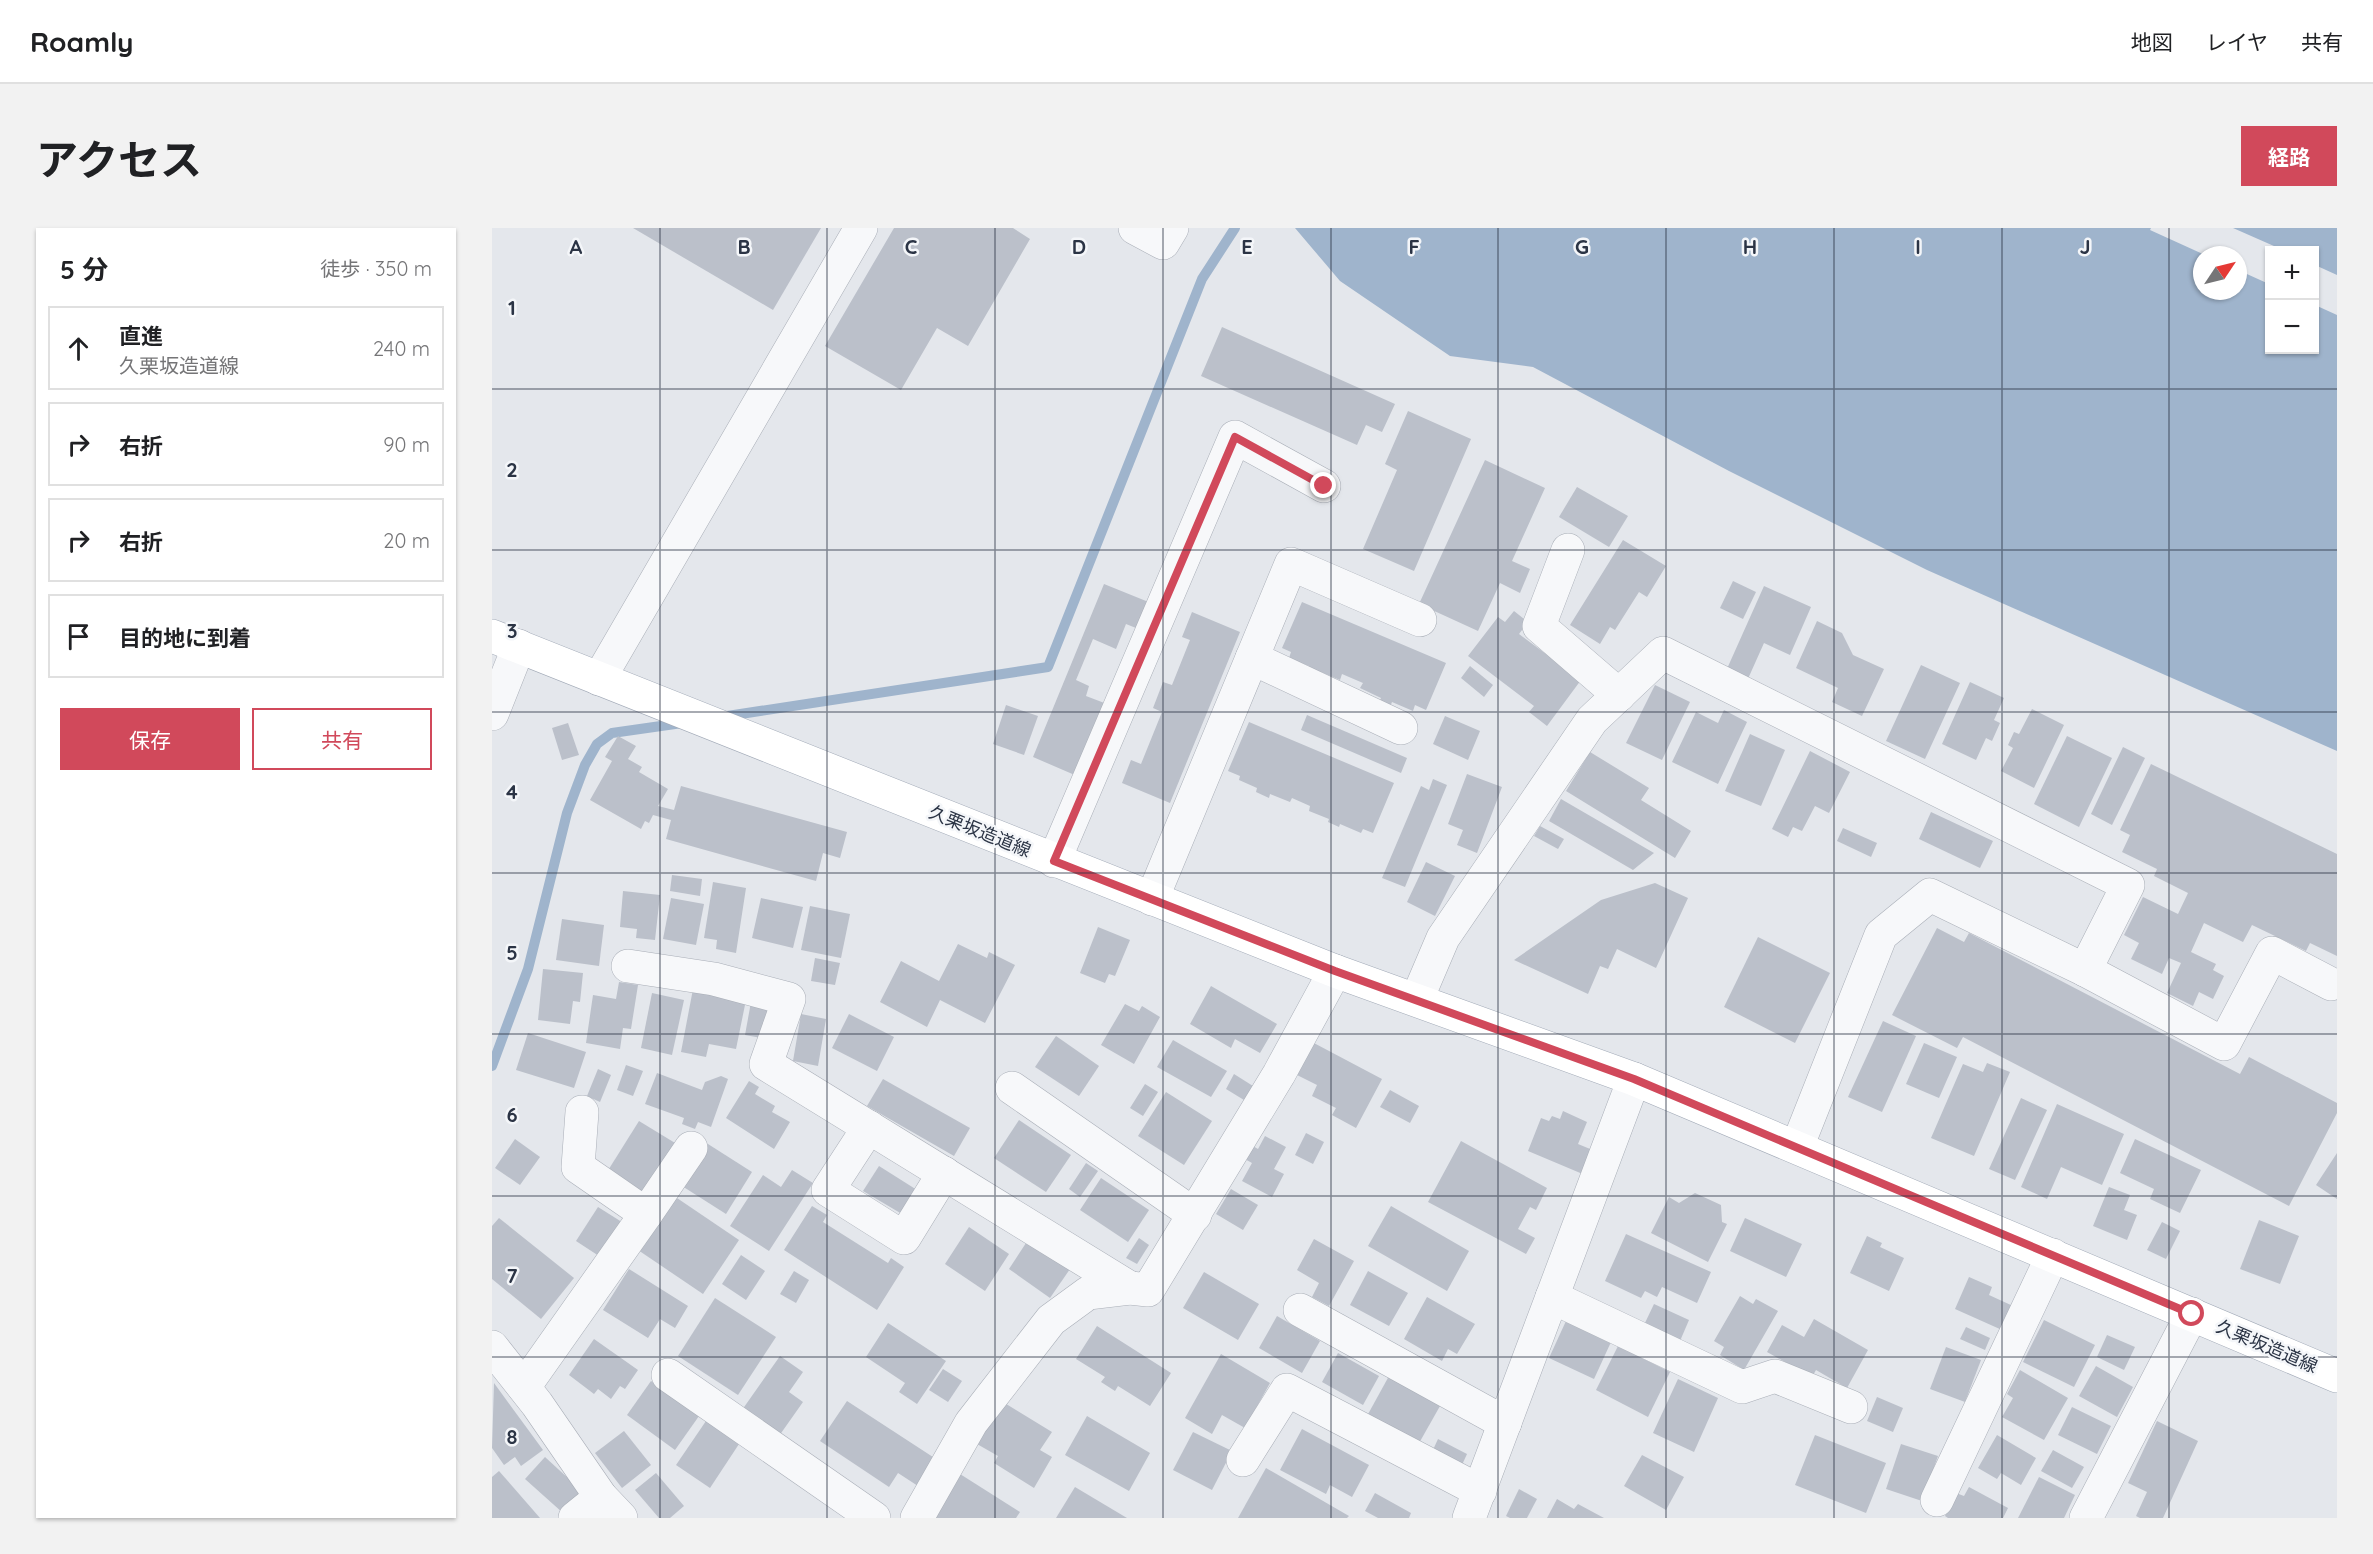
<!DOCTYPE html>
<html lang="ja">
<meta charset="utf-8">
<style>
body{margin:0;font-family:Quicksand,"Noto Sans JP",sans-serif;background:#f2f2f2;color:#202124}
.controls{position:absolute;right:18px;top:18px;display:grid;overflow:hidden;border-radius:0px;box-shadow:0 2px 4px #0004}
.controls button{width:54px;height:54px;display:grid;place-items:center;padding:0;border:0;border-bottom:2px solid #e0e0e0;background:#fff;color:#202124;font:30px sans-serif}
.compass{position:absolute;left:1701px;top:18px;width:54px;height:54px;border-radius:50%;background:#fff;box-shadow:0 2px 4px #0004;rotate:55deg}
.stop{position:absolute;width:18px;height:18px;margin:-14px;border:4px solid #d1495b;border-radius:50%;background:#fff}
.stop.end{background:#d1495b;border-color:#fff;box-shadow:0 2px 6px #0008}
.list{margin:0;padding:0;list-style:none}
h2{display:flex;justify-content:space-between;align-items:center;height:78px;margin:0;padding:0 24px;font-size:26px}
h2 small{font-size:20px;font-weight:400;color:#757577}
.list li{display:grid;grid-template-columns:39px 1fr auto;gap:18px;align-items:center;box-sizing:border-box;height:84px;margin:0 12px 12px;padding:0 12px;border:2px solid #e0e0e0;border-radius:0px}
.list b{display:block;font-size:22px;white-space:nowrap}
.list p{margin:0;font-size:20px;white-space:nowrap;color:#757577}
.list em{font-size:20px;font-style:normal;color:#757577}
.actions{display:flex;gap:12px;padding:18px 24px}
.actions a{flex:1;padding:14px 0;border:2px solid #d1495b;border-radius:0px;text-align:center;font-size:21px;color:#d1495b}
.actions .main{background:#d1495b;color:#fff}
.icon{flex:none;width:33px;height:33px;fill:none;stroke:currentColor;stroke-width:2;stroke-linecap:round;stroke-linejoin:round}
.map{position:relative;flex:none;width:1845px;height:1290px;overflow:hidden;border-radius:0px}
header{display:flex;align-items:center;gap:36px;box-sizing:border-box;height:84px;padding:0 30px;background:#fff;border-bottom:2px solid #e0e0e0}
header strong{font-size:28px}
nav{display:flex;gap:33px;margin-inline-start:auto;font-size:21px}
.intro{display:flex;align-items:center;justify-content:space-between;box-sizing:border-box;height:144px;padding:0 36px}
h1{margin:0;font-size:42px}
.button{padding:15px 27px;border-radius:0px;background:#d1495b;color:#fff;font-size:21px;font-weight:700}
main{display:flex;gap:36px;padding:0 36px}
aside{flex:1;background:#fff;border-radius:0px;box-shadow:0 2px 4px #0004}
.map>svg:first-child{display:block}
.water{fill:#9fb4cc;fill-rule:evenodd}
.pier{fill:#e4e7ec}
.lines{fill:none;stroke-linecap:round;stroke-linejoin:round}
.stream{stroke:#9fb4cc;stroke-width:10}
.building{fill:#bbc0ca}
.minor-casing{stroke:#a9aeb7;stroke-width:34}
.major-casing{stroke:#a3abb8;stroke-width:34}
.minor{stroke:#f7f8fa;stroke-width:33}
.major{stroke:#fff;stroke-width:33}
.route{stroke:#d1495b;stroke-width:8}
.grid{fill:none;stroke:#2b3445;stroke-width:1.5;stroke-opacity:0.55}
.labels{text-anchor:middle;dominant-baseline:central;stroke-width:5;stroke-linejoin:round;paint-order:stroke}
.street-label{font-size:18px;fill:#2b3445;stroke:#f4f6f9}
.grid-label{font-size:20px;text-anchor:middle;font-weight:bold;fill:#2b3445;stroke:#f4f6f9;stroke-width:5;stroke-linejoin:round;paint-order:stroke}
</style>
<header>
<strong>Roamly</strong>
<nav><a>地図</a><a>レイヤ</a><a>共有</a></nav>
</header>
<div class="intro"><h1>アクセス</h1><a class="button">経路</a></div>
<main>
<aside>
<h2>5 分<small>徒歩 · 350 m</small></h2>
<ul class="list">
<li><svg class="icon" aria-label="ahead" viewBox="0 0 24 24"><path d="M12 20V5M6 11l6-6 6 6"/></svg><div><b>直進</b><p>久栗坂造道線</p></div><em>240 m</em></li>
<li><svg class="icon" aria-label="right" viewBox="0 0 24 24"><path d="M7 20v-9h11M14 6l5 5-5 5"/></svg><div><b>右折</b></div><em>90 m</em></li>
<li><svg class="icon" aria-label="right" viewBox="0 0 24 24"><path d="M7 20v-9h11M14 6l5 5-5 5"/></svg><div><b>右折</b></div><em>20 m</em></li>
<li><svg class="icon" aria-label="arrive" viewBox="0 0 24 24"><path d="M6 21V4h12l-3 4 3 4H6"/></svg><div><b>目的地に到着</b></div></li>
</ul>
<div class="actions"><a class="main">保存</a><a>共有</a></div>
</aside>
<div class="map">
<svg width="1845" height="1290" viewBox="0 0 1845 1290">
<rect width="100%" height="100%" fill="#e4e7ec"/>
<!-- water -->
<path class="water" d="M803,0h1042v523l-410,-181 -198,-99 -196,-104 -83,-11 -110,-75zM1778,22h44v100h-44zM1710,27h36v36h-36z"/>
<!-- pier -->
<g class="pier">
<path d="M1659,0h82l50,22h-13l-1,34 -31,-14v-15h-33l-55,-25z"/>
<path d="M1823,37l22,10v40l-22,-10z"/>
</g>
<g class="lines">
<!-- stream -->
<g class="stream">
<path d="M229,489l327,-50 154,-388 33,-51"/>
<path d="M0,838l36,-97 39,-156 18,-48 12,-21 15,-11 70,-10"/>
</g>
</g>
<!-- building -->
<g class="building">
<path d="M141,0h188l-48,82z"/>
<path d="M402,0h119l17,11 -62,107 -31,-18 -36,62 -76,-44z"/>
<path d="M730,99l173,77 -13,28 -16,-7 -9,20 -156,-69z"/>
<path d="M916,183l63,28 -57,132 -51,-22 34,-79 -12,-6z"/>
<path d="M993,232l60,28 -33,73 18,8 -10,24 -20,-10 -22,48 -59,-27z"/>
<path d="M1085,259l51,29 -19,31 -50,-30z"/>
<path d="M1131,312l43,26 -19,31 -8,-5 -24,38 -5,-3 -10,17 -30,-19z"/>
<path d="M1241,353l23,11 -13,27 -23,-11z"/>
<path d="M612,356l47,19 -10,27 -15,-6 -10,25 -23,-10 -17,41 13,6 -3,10 21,8 -30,72 -44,-19z"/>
<path d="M1272,358l47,21 -21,48 -26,-12 -17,38 -21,-10z"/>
<path d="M810,374l144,61 -20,47 -11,-5 -2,6 -21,-9 -2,5 -11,-4 2,-5 -21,-10 3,-5 -21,-9 -2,6 -19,-8 -2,4 -12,-5 2,-5 -20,-8 2,-6 -9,-4z"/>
<path d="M1022,383l14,11 -9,12 62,46 -34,46 -18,-14 5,-6 -66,-50 30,-39 7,5z"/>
<path d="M700,384l48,20 -70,171 -48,-20 9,-23 10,4 21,-52 -9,-4 10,-26 9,3 18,-45 -8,-3z"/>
<path d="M1325,393l25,12 11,22 31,14 -22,47 -30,-14 6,-14 -42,-20z"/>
<path d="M1429,437l39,18 -35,76 -39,-18z"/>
<path d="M978,438l23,19 -9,12 -23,-19z"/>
<path d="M1478,454l34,16 -10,22 6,3 -8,18 -6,-3 -10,22 -34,-16z"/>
<path d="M1163,457l35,17 -28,58 -36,-17z"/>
<path d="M514,477l32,11 -14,39 -31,-11z"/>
<path d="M1540,481l32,16 -30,63 -33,-17 12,-23 -5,-3 6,-13 5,2z"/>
<path d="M1232,482l23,12 -29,62 -46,-22 24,-50 22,11z"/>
<path d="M815,487l100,43 -6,15 -100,-43z"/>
<path d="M953,488l35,15 -12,29 -35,-16z"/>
<path d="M757,494l145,61 -21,50 -10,-4 -2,4 -21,-9 -1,3 -11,-5 1,-3 -20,-8 1,-5 -18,-8 -2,4 -20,-8 -1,4 -13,-6 1,-4 -18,-8 1,-4 -12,-5z"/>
<path d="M76,495l11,32 -17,5 -10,-32z"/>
<path d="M1258,506l35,16 -24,56 -36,-15z"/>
<path d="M126,508l18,10 -8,13 14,8 -3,5 29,17 -10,17 16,4 7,-24 166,46 -7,26 -17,-5 -7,28 -150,-42 5,-19 -18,-5 -4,8 -4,-2 -4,8 -51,-29 22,-39 -7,-4z"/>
<path d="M1575,508l45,22 -33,69 -45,-23z"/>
<path d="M1631,519l22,11 -33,67 -21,-11z"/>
<path d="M1318,523l40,21 -21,41 -14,-7 -13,25 -9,-4 -5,10 -16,-8z"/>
<path d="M1098,524l59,36 -8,12 50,31 -16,27 -109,-67z"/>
<path d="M1659,536l186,90v102l-27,-13 -4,8 -54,-26 -9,17 -39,-19 -13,29 25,12 -3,6 11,6 -11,23 -14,-7 -6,14 -26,-13 14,-30 -12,-5 -7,16 -31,-15 8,-16 -15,-8 19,-38 35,17 10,-21 -34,-17 3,-7 -35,-17 8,-17 -10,-5z"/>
<path d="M975,546l35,13 -25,66 -20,-8 6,-15 -15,-6z"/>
<path d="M941,551l14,6 -42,102 -23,-9 39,-92 8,4z"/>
<path d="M1069,571l93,54 -21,17 -84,-49z"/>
<path d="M1439,584l62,29 -13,27 -61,-29z"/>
<path d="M1048,598l24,13 -6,10 -24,-13z"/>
<path d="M1351,600l34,15 -6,14 -34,-16z"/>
<path d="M934,634l29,14 -20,40 -28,-14z"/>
<path d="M180,647l30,4 -2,17 -30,-5z"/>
<path d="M221,654l33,6 -10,65 -20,-4 1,-9 -13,-2z"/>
<path d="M1163,655l33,15 -32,70 -39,-19 -9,20 -8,-3 -12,28 -74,-34 87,-60z"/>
<path d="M131,663l37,4 -5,45 -19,-2 1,-9 -17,-2z"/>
<path d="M179,670l33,6 -8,41 -33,-6z"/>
<path d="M269,670l42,9 -10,41 -41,-10z"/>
<path d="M318,678l40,8 -9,44 -40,-8z"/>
<path d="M70,691l42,6 -5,41 -43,-6z"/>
<path d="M606,699l32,13 -15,36 -6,-2 -4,9 -25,-10z"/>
<path d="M1445,700l27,14 5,-9 271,141 9,-17 88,46v10l-48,93 -326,-169 -6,11 -65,-33z"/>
<path d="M1266,709l72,36 -35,70 -71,-36z"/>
<path d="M466,716l29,14 2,-6 26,13 -30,58 -45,-23 -13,27 -47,-25 21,-41 38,20z"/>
<path d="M323,730l25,5 -5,22 -24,-4z"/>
<path d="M51,741l40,4 -3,29 -7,-1 -3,23 -32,-4z"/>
<path d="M127,754l19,3 -7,44 -8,-1 -3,21 -34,-6 7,-48 23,4z"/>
<path d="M719,758l66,38 -17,29 -25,-14 -4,9 -41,-24z"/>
<path d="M201,761l53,11 -10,49 -27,-5 -3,13 -25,-5z"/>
<path d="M160,765l32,7 -12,55 -31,-7z"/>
<path d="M259,774l21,4 -6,33 -21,-4z"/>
<path d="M633,776l14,7 3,-5 18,11 -26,47 -33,-19z"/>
<path d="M309,786l25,5 -8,47 -25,-5z"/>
<path d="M357,786l45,23 -17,34 -45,-23z"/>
<path d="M1391,793l33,15 -34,76 -34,-15z"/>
<path d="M36,805l58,19 -12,36 -58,-18z"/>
<path d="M564,808l43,30 -20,30 -44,-29z"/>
<path d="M681,812l54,31 -16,26 -54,-30z"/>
<path d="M820,814l70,37 -26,49 -24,-13 4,-7 -24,-12 5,-11 -22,-11z"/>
<path d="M1432,815l33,14 -18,41 -33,-14z"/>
<path d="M1495,835l23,9 -36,84 -43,-18 32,-74 20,8z"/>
<path d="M134,837l17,6 -10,25 -16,-6z"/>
<path d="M106,841l13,6 -11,27 -13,-6z"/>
<path d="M165,845l45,17 3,-8 16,-6 7,3 -17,48 -13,-5 -3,7 -13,-5 2,-6 -39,-14z"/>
<path d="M742,846l19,12 -9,14 -18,-11z"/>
<path d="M391,851l87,49 -16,28 -87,-50z"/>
<path d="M257,853l10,6 -4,7 20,12 -3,6 18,10 -16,27 -48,-31z"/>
<path d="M653,856l13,8 -15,24 -13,-8z"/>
<path d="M898,862l29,16 -9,17 -30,-16z"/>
<path d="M674,864l46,29 -28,44 -46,-29z"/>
<path d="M1529,870l26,12 -32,70 -26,-11z"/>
<path d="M1565,876l67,30 -22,51 -41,-18 -14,32 -26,-12z"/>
<path d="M1071,883l24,11 -9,22 17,7 -10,24 -57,-24 13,-33 8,3 3,-5 8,3z"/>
<path d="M527,892l52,35 -25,37 -52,-34z"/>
<path d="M147,893l41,25 -32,52 -41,-26z"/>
<path d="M814,905l18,9 -11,22 -18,-9z"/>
<path d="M773,908l21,11 -12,22 10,5 -12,23 -30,-16 10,-18 -9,-5 8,-13 7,4z"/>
<path d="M23,911l25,18 -20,28 -25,-17z"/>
<path d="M1643,911l66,31 -21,43 -30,-14 4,-10 -34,-16z"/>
<path d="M969,913l86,47 -11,22 -6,-3 -12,22 17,9 -9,16 -98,-52z"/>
<path d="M216,916l44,28 -26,42 -44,-28z"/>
<path d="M1845,925v46l-21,-14z"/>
<path d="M594,935l12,8 -18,26 -11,-8z"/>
<path d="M387,938l38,24 -15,24 -39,-23z"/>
<path d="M300,942l21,13 -44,68 -39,-25 33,-51 18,12z"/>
<path d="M609,950l48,32 -21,32 -48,-32z"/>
<path d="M1617,959l21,8 -6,15 13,5 -10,25 -34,-14z"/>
<path d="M739,961l27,16 -15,25 -27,-16z"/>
<path d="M1203,965l26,12 1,17 5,2 -19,38 -57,-29 18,-36 10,6z"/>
<path d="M182,968l65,44 -36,54 -65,-44z"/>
<path d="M320,978l15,9 -4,7 65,41 3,-5 13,9 -27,43 -93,-60z"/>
<path d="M899,978l78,45 -22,40 -79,-45z"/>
<path d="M106,979l27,17 -23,34 -26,-17z"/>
<path d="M7,990l75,60 -33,41 -49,-40v-53z"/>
<path d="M1253,990l57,26 -16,33 -56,-26z"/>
<path d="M1767,992l40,16 -19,48 -40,-15z"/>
<path d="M1670,994l18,9 -14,28 -19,-9z"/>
<path d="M477,999l40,27 -24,37 -40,-27z"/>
<path d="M1134,1006l85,38 -14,31 -35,-16 -5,10 -12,-6 -4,7 -36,-17z"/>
<path d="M1375,1008l15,7 -2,4 24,11 -15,33 -39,-18z"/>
<path d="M647,1010l10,7 -12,19 -11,-6z"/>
<path d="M822,1011l40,22 -25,45 -17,-9 7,-14 -22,-13z"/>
<path d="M536,1012l42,29 -20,29 -41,-29z"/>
<path d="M249,1027l24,16 -19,29 -24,-16z"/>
<path d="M137,1041l59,37 -13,22 -15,-9 -12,19 -45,-28z"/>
<path d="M302,1043l15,9 -13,23 -16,-9z"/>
<path d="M876,1043l40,22 -19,33 -39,-21z"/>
<path d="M712,1044l55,32 -21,36 -55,-32z"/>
<path d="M1477,1049l23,10 -3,8 24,11 -11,24 -47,-21z"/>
<path d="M1248,1068l13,8 3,-5 22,12 -34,59 -24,-15 4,-8 -10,-6z"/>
<path d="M935,1069l48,27 -18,30 -9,-5 -6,12 -38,-22z"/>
<path d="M223,1070l61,39 -38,58 -60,-39z"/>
<path d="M1162,1076l35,16 -9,21 -36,-16z"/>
<path d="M785,1088l43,25 -18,32 -43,-25z"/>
<path d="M1322,1091l54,31 -21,38 -31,-18 -4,7 -45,-25 15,-27 22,12z"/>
<path d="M1552,1092l51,25 -21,42 -51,-25z"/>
<path d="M1074,1093l45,21 -17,37 -45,-21z"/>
<path d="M396,1095l58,38 -29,43 -18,-12 6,-9 -39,-26z"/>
<path d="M605,1098l74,47 -21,33 -32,-20 -3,5 -14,-9 4,-5 -29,-18z"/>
<path d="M1474,1099l24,11 -5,12 -25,-11z"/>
<path d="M1615,1107l28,12 -11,23 -27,-13z"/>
<path d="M102,1111l44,31 -13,19 -5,-3 -9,13 -13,-10 -4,5 -25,-19z"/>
<path d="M1126,1118l52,26 -22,45 -52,-27z"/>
<path d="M1454,1119l35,13 -16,42 -35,-13z"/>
<path d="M846,1125l41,23 -16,29 -41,-23z"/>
<path d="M729,1126l49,29 -25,45 -23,-13 -10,19 -27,-16z"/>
<path d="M288,1128l23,16 -14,20 14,10 -24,34 -37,-26z"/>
<path d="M1604,1138l37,21 -16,30 -38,-21z"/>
<path d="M451,1141l19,12 -14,21 -19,-12z"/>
<path d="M1528,1142l48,28 -24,42 -42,-23 11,-19 -6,-4z"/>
<path d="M897,1148l51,30 -22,39 -51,-29z"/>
<path d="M1186,1151l40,19 -24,54 -41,-19z"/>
<path d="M159,1153l48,35 -24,34 -48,-35z"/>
<path d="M2,1155l49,67 -22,16 -6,-9 -11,8 -12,-17z"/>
<path d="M1385,1169l26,11 -10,24 -26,-11z"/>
<path d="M355,1173l89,58 -18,27 -20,-13 -9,14 -69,-46z"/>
<path d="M511,1174l49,30 -12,18 12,7 -18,31 -40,-25 4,-7 -21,-12z"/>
<path d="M1580,1179l39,19 -14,28 -39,-19z"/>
<path d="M595,1188l63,37 -21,38 -64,-36z"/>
<path d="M214,1193l33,23 -29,44 -34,-23z"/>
<path d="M1665,1193l41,20 -35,77h-23l-4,-2 11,-24 -19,-9z"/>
<path d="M810,1201l67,36 -17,32 -22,-12 -4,9 -46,-24z"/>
<path d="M132,1203l27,34 -29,23 -27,-35z"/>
<path d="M701,1204l39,19 -20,39 -39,-20z"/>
<path d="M1323,1207l71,28 -20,50 -71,-28z"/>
<path d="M1505,1207l39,23 -15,27 -20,-12 -4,6 -19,-11z"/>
<path d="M946,1211l29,15 -6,13 -29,-15z"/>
<path d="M1409,1216l37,12 -16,45 -36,-12z"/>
<path d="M1561,1222l31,17 -12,21 -31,-17z"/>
<path d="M1150,1227l42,22 -18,33 -42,-24z"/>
<path d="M53,1229l38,35 -20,21 -38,-34z"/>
<path d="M774,1240l83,48 -2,2h-109z"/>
<path d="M7,1243l41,47h-48v-41z"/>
<path d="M164,1245l28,33 -14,12h-11l-24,-28z"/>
<path d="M468,1246l60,38 -4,6h-83z"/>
<path d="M1547,1249l36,18 -11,23h-46z"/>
<path d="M583,1259l52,31h-71z"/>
<path d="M1477,1259l39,21 -5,10h-55l-3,-2 11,-23 8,3z"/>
<path d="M1027,1261l18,10 -10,19h-17l-4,-2z"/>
<path d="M883,1265l36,20 -2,5h-31l-13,-7z"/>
<path d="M1065,1271l17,10 4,-5 26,14h-57z"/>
</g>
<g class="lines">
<!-- minor casing -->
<g class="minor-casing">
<g id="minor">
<path d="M643,0l28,15 9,-15"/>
<path d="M1076,322l-29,76 80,69"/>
<path d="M760,430l149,70"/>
<path d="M107,451l262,-451"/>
<path d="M0,486l27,-68"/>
<path d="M562,633l181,-424 89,49"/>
<path d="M660,671l139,-335 129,56"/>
<path d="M136,738l86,13 75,20 -23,65 364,224"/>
<path d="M925,771l26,-61 149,-218 71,-67 465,232 -43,85"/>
<path d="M520,860l183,127"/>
<path d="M377,899l-41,63 76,48 40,-65"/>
<path d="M1305,919l84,-212 49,-40 155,75 139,74 48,-91 59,31"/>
<path d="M154,986l45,-66"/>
<path d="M1060,1069l190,90 33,-11 76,31"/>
<path d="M808,1082l205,113"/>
<path d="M0,1119l45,57 64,93 20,21"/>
<path d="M176,1147l206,143"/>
<path d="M32,1159l122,-173 -68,-47 4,-55"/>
<path d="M751,1232l44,-70 193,101"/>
<path d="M1445,1272l116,-245"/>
<path d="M83,1290l26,-21"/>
<path d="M425,1290l54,-95 80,-103 37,-27 42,-5 18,2 131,-216 56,-103"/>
<path d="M977,1290l165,-439"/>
<path d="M1594,1290l106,-204"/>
</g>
</g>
<!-- major casing -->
<g class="major-casing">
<path id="major" d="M0,408l843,335 299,108 703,297"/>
</g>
<!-- minor -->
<use href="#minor" class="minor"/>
<!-- major -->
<use href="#major" class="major"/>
</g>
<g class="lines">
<!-- route -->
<path class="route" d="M832,258l-89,-49 -181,424 281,110 299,108 558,235"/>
</g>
<!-- grid -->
<path class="grid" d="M168,0v1290M335,0v1290M503,0v1290M671,0v1290M839,0v1290M1006,0v1290M1174,0v1290M1342,0v1290M1510,0v1290M1677,0v1290M0,161h1845M0,322h1845M0,484h1845M0,645h1845M0,806h1845M0,968h1845M0,1129h1845"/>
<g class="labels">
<!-- street labels -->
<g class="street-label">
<text transform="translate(488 603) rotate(22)">久栗坂造道線</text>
<text transform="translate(1775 1118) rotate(23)">久栗坂造道線</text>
</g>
</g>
<g class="grid-label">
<text x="84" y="26">A</text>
<text x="252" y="26">B</text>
<text x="419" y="26">C</text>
<text x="587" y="26">D</text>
<text x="755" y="26">E</text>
<text x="922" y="26">F</text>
<text x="1090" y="26">G</text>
<text x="1258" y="26">H</text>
<text x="1426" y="26">I</text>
<text x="1593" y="26">J</text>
<text x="20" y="87">1</text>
<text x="20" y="249">2</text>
<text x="20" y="410">3</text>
<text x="20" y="571">4</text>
<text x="20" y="732">5</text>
<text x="20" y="894">6</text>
<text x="20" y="1055">7</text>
<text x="20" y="1216">8</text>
</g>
</svg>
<div class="controls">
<button>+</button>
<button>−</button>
</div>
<svg class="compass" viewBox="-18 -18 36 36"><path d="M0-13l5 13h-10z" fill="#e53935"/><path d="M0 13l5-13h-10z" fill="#757577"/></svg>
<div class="stop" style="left:1700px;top:1086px"></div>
<div class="stop end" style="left:832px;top:258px"></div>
</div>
</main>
